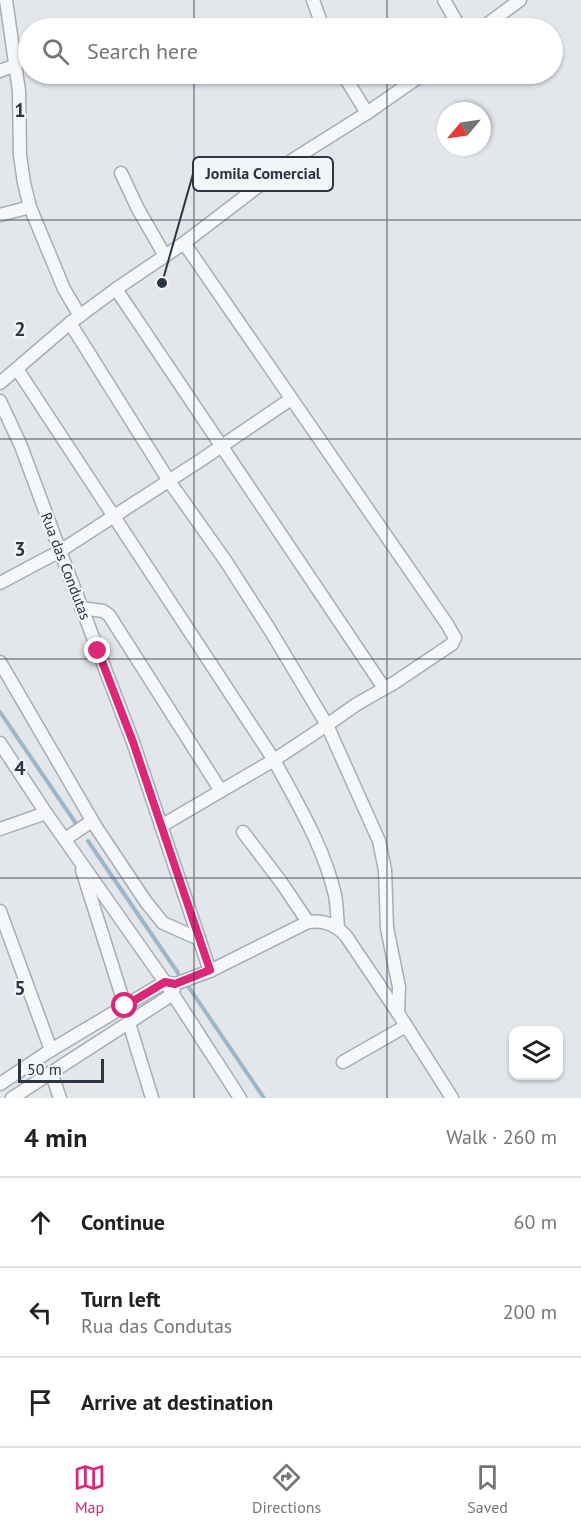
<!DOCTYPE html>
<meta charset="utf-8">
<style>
body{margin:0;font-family:"PT Sans",sans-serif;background:#f6f6f6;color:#202124}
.controls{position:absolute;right:18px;bottom:18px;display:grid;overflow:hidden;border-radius:12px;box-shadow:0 2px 4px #0004}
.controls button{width:54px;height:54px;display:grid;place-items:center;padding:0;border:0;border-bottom:2px solid #e0e0e0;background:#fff;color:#202124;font:30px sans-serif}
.compass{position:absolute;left:437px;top:102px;width:54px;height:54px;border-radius:50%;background:#fff;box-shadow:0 2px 4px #0004;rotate:241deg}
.scale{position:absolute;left:18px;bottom:15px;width:86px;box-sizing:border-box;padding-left:6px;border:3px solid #2b3543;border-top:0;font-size:16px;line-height:21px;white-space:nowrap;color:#2b3543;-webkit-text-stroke:4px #f2f5f8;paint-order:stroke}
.stop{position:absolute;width:18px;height:18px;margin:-14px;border:4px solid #db2777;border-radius:50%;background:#fff}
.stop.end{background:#db2777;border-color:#fff;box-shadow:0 2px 6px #0008}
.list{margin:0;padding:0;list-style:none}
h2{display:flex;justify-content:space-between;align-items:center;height:78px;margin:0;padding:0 24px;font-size:26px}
h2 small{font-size:20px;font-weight:400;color:#757577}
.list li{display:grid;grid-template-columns:39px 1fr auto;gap:18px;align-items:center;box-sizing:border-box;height:90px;padding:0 24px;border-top:2px solid #e0e0e0}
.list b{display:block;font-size:22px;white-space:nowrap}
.list p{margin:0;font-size:20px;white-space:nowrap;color:#757577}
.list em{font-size:20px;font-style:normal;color:#757577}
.icon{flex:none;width:33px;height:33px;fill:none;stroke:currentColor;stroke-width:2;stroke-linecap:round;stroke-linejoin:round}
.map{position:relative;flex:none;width:581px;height:1098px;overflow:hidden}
.search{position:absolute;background:#fff;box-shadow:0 2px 4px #0004;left:18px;right:18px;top:18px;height:66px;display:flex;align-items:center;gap:15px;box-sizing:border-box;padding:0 21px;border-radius:33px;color:#757577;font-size:22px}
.sheet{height:348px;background:#fff}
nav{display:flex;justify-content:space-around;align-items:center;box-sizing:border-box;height:84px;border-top:2px solid #e0e0e0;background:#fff;font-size:16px;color:#757577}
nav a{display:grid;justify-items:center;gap:3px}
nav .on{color:#db2777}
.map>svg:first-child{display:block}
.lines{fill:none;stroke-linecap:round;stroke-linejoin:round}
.stream{stroke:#9eb6ca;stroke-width:4}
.minor-casing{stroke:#a8adb5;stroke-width:15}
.minor{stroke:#f5f7f9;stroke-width:12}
.route{stroke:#db2777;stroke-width:8}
.grid{fill:none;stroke:#2b3543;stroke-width:1.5;stroke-opacity:0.55}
.labels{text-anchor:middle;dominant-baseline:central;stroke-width:4.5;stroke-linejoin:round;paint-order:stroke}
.street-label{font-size:15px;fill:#2b3543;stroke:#f2f5f8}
.grid-label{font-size:20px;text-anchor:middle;font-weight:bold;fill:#2b3543;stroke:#f2f5f8;stroke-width:4.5;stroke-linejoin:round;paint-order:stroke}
.leader{fill:none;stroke:#2b3543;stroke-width:2}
.callout-dot{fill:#2b3543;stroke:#f2f5f8;stroke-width:2}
.callout{fill:#f2f5f8;stroke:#2b3543;stroke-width:2}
.callout-label{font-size:16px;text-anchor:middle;font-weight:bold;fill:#2b3543}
</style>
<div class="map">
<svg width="581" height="1098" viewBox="0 0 581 1098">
<rect width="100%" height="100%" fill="#e3e6eb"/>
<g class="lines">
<!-- stream -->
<g class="stream">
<path d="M0,712l77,113"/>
<path d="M88,841l90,132"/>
<path d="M188,986l76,112"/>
</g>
<!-- minor casing -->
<g class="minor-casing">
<g id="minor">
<path d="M6,0l13,91 1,64 4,28 6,24 34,82 16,27"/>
<path d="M313,0l10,28"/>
<path d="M444,0l16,28"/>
<path d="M482,28l38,-28"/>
<path d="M0,71l16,-6"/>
<path d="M343,74l24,39"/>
<path d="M121,173l17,36 27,47"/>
<path d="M0,215l30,-8"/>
<path d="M116,289l268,399"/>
<path d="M70,323l99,158 56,79 45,70 57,95 52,116 6,29 2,58 12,59 -1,26"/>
<path d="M17,369l257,391c23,43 50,87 61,135 2,10 2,22 3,32"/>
<path d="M0,383l70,-60 46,-34 68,-46 110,-84 73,-46 56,-39"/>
<path d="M0,401l21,45 39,105 73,191 77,229"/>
<path d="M0,583l60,-32 141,-91 90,-61"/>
<path d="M81,608l22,3 6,4 112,176"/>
<path d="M0,662l96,165 50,75 17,21 36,16"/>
<path d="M0,743l46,70 119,169 75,116"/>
<path d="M161,826l113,-66 53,-35 30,-21 37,-21 58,-39 3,-6 -8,-14 -263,-381"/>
<path d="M0,829l46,-16"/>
<path d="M243,832l38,50 27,40"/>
<path d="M65,839l27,-18"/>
<path d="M82,870l43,136"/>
<path d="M0,911l51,139"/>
<path d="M129,1023l23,75"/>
<path d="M343,1062l63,-36"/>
<path d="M51,1072l9,26"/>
<path d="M0,1084l51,-34 114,-68 10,2 35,-13 98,-49c16,-2 27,2 38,14l52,77 54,85"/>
<path d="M12,1098l161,-104 1,-8"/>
</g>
</g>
<!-- minor -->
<use href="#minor" class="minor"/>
</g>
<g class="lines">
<!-- route -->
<path class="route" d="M98,651l35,91 77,228 -35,14 -10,-2 -40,24"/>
</g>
<!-- grid -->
<path class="grid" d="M194,0v28M387,0v28M194,74v1024M387,74v1024M0,220h581M0,439h581M0,659h581M0,878h581"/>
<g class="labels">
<!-- street labels -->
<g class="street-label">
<text transform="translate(66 566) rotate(69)">Rua das Condutas</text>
</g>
</g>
<g class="grid-label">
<text x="20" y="117">1</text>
<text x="20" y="336">2</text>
<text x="20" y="556">3</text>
<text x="20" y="775">4</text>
<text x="20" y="995">5</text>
</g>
<!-- callouts -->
<path class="leader" d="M162 283L193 174"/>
<circle class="callout-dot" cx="162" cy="283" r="6"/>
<rect class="callout" x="193" y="157" width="140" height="34" rx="6"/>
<g class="callout-label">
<text x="263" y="179">Jomila Comercial</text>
</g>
</svg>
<div class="controls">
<button><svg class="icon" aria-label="layers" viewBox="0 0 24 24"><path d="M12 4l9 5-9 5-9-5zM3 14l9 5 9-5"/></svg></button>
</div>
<svg class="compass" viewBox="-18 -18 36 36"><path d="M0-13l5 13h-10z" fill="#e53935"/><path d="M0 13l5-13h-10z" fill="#757577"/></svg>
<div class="scale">50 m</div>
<div class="stop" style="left:125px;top:1006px"></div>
<div class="stop end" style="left:98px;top:651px"></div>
<div class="search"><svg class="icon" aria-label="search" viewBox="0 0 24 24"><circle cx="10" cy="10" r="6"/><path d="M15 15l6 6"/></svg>Search here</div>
</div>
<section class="sheet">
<h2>4 min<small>Walk · 260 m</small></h2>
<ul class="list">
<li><svg class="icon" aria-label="ahead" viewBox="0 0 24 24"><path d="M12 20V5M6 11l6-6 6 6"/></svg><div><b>Continue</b></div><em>60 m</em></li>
<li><svg class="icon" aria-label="left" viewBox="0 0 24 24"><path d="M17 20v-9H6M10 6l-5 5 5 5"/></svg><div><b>Turn left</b><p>Rua das Condutas</p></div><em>200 m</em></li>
<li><svg class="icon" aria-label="arrive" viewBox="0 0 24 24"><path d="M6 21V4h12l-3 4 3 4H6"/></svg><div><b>Arrive at destination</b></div></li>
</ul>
</section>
<nav>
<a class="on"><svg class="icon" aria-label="map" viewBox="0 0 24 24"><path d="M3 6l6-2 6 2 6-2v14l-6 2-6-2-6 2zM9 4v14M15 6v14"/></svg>Map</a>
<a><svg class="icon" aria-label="directions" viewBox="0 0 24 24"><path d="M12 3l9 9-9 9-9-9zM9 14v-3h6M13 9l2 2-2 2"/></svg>Directions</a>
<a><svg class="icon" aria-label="saved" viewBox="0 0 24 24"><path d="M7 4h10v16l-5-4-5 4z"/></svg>Saved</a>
</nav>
